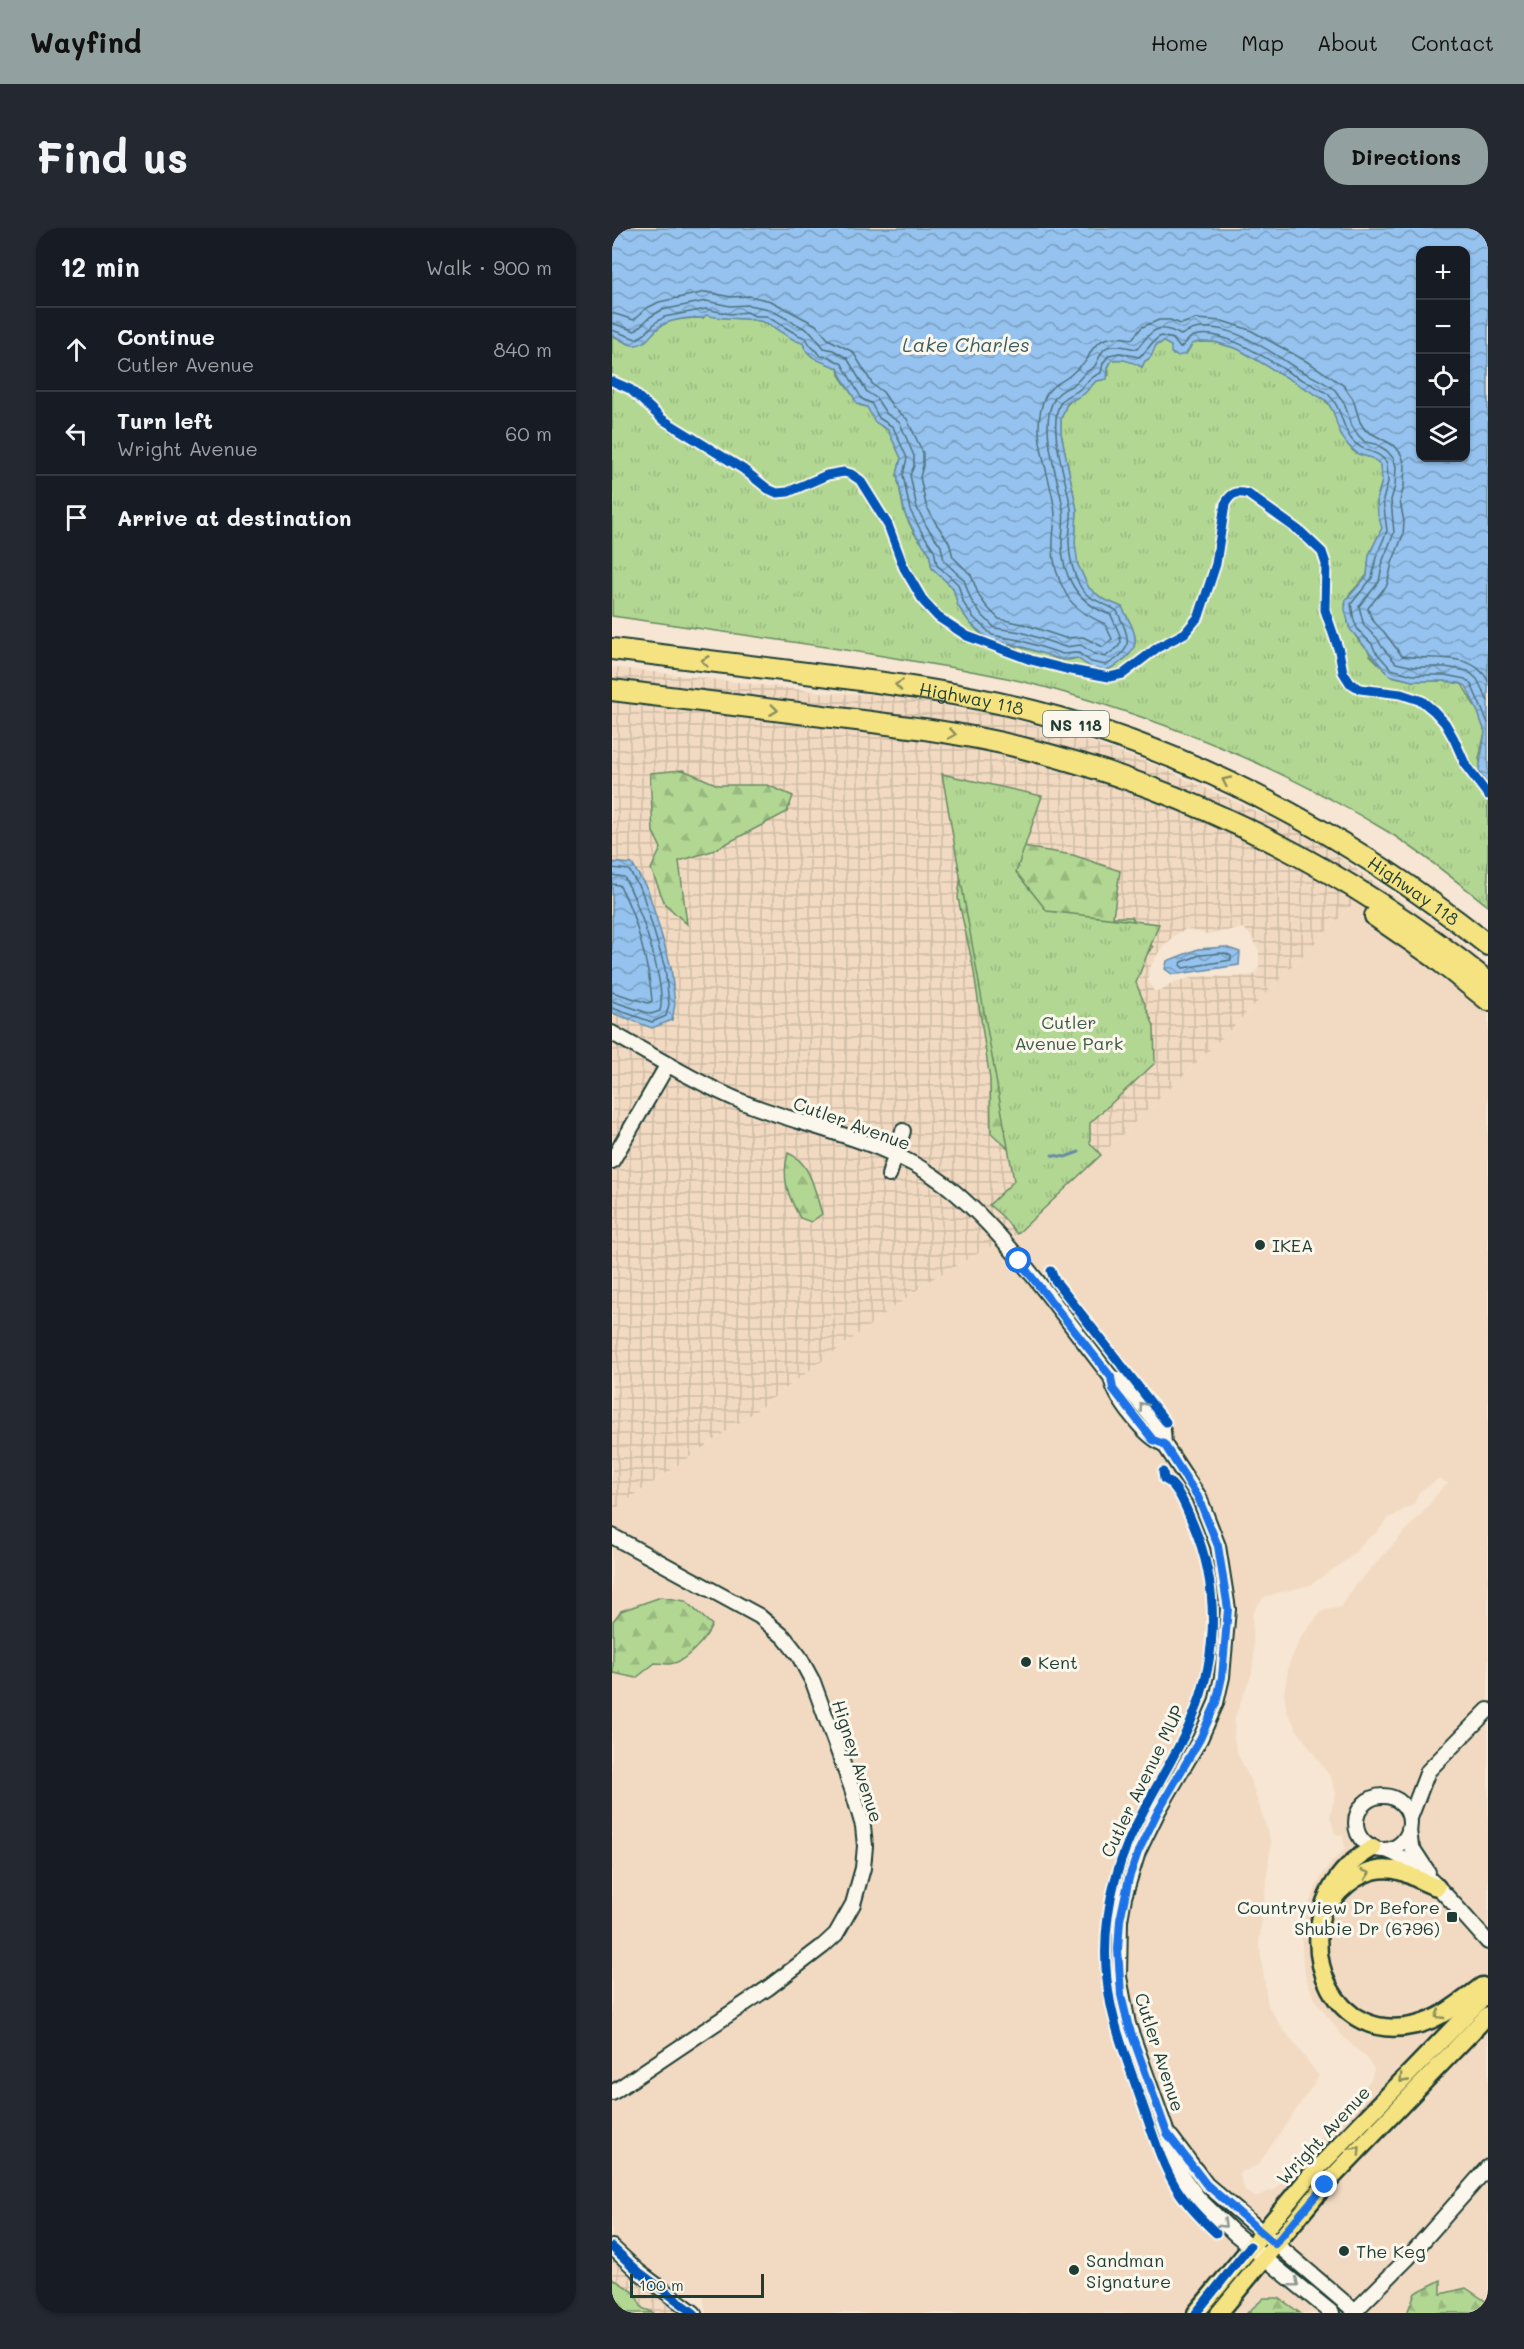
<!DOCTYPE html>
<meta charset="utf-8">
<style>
body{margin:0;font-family:Mali,sans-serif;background:#242831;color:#f1f3f6}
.controls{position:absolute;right:18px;top:18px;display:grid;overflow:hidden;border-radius:12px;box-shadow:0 2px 4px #0004}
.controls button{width:54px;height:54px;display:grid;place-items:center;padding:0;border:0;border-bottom:2px solid #363941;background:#171b24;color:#f1f3f6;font:30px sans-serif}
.scale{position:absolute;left:18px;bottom:15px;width:134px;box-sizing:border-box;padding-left:6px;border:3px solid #1f3d34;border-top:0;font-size:16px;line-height:21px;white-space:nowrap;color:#1f3d34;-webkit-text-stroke:4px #fbf7ec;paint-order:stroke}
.stop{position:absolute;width:18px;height:18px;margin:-14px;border:4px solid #1a73e8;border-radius:50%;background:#fff}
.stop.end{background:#1a73e8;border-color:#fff;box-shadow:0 2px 6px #0008}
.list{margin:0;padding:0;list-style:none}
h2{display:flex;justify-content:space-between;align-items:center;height:78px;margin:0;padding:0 24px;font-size:26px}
h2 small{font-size:20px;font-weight:400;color:#9ea1a6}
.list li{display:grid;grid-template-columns:39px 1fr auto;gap:18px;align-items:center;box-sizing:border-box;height:84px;padding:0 24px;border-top:2px solid #363941}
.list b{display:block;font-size:22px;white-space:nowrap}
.list p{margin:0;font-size:20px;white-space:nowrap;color:#9ea1a6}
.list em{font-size:20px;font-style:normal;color:#9ea1a6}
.icon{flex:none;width:33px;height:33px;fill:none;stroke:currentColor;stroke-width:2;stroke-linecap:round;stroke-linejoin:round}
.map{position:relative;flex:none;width:876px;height:2085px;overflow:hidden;border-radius:24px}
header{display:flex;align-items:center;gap:36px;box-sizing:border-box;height:84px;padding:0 30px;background:#92a19f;color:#111}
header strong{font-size:28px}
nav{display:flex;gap:33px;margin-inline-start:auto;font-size:21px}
.intro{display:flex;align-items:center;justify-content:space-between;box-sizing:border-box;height:144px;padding:0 36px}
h1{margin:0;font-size:42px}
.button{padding:15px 27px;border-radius:24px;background:#92a19f;color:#111;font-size:21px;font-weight:700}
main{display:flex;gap:36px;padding:0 36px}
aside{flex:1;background:#171b24;border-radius:24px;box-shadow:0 2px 4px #0004}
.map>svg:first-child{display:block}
.built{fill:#f2dac2;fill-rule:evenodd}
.industrial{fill:url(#industrial-grid);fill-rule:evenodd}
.forest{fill:url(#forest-firs);stroke:#688a64;stroke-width:1.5}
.park{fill:url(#park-tufts);stroke:#688a64;stroke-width:1.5}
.water{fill:url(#water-waves);stroke:#668da4;stroke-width:1.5;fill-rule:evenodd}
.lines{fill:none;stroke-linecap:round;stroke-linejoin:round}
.shore{stroke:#4e727e;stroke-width:1.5}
.stream{stroke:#668da4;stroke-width:3}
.minor-casing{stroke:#1f3d34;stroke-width:18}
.major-casing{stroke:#1f3d34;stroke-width:21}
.highway-casing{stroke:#1f3d34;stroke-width:24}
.minor{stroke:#fbf7ec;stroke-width:14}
.major{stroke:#f5e382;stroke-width:16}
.highway{stroke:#f5e382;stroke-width:20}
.cycleway-casing{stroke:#fbf7ec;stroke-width:13}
.cycleway{stroke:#0057b8;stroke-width:9}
.oneway{stroke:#8a905b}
.oneway2{stroke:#8d9a90}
.route{stroke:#1a73e8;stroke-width:8}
.poi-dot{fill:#1f3d34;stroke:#fbf7ec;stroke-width:2}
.labels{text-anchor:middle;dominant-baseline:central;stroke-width:6;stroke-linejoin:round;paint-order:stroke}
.shield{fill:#fbf7ec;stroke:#61756b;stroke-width:1.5}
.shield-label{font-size:16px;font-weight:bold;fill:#1f3d34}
.street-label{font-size:18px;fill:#1f3d34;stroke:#fbf7ec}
.park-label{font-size:18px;fill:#3c5c47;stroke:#fbf7ec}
.poi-label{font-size:18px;fill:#1f3d34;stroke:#fbf7ec;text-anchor:start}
.water-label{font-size:20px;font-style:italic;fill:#3c5e62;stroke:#fbf7ec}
</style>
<header>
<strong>Wayfind</strong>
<nav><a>Home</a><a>Map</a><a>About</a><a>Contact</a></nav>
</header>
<div class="intro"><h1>Find us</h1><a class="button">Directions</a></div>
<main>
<aside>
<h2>12 min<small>Walk · 900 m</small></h2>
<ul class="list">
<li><svg class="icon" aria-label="ahead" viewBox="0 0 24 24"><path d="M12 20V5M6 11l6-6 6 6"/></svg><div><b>Continue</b><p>Cutler Avenue</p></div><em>840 m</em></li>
<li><svg class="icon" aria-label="left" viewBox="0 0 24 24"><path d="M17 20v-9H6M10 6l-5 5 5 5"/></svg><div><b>Turn left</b><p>Wright Avenue</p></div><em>60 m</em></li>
<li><svg class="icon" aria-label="arrive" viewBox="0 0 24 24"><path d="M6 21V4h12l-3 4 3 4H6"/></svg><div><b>Arrive at destination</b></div></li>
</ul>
</aside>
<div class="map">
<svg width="876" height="2085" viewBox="0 0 876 2085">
<defs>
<pattern id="industrial-grid" width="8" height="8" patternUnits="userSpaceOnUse" patternTransform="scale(1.5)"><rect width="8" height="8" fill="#f2dac2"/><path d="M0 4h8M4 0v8" fill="none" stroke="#cfbca7"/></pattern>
<pattern id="forest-firs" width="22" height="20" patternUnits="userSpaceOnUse" patternTransform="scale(1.5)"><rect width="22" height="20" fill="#b2d793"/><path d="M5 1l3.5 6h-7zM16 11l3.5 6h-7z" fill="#99b97f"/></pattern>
<pattern id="park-tufts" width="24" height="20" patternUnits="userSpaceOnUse" patternTransform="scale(1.5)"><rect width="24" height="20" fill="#b2d793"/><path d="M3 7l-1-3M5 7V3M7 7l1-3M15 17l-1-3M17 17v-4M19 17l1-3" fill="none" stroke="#99b97f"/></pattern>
<pattern id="water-waves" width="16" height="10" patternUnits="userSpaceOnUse" patternTransform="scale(1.5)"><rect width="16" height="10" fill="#95c2ee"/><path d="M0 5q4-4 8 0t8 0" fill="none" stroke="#799fc2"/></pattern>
</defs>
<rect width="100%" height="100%" fill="#f6e6d3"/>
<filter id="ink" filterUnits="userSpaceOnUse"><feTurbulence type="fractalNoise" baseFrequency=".0167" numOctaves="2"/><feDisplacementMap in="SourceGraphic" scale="12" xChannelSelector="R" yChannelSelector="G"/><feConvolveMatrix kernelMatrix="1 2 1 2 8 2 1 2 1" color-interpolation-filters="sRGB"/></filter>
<g filter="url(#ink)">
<!-- built -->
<path class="built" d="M330,546l217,150 -58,231 133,-129 140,-144 75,50 39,34v1337l-22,-15 -25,6v-14l-34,33h-107l-21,-15h-14l-18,15h-541l-3,-17 -17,-3 -7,19 -67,-75v-565l14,4 29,-13 24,-3 19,-12 -85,-27 -1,4v-114l145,-101 172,-129 55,-31 33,-16zM827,1251l9,4 -7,6 -16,21 -70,76 -14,21 -19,4 -22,28 -11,25 -5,30 3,17 10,19 34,48 5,15 -6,23 5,18 8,1 2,14 -13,13 -11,15 -13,28 -6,25v20l3,25 10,25 30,39 22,19 7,11 -3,11 -83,96 -13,13 -19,8 -11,-6 -6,-18 19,-8 61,-89 -36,-47 -15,-23 -9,-63 12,-101 -20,-61 -13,-26 -4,-16 1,-22 17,-44 2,-18 -2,-39 5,-11 9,-9 44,-11 31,-21 16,-13 8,-10 11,-8 13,-15 25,-14 5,-12z"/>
<!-- industrial -->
<g class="industrial">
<path d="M0,439l216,26 66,2 64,14 37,5 90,26 75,27 152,70 62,45 -140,144 -133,129 -11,-12v-20l65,-61 -1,-36 -18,-43 22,-59 -24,-3 -2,-4h-19l-76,-68 -12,-2 16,-51 -99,-22 18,105 -2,19 15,68 17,115 1,51 17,16 6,33 -25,24 13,11 15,18 -33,16 -55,31 -172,129 -145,101v-498l40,15 23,-23 -4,-38 -23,-77 -28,-28h-8zM71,542l35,15h49l-19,47 -36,19 -33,10 8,61 -36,-53 11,-21 -10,-44 -2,-30zM632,700l9,11 6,13v15l-5,8 -20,2 -35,-1 -25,6 -13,9h-7l-6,-10 1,-12 10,-17 15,-16 12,-7 21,5z"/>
<path d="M0,2009l67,75v1h-25l-12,-5 -8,-16 -22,-14z"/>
</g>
<!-- forest -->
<g class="forest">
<path d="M71,542l35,15h49l26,11 -6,16 -75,39 -33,10 8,63 -22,-20 -14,-35 10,-21 -8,-16 -3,-59z"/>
<path d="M379,614l82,13 47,16 -7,46h19l7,17 14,13 -21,23 -113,188 -28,-25 -1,-53 -17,-114 -15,-68 5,-41z"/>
<path d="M176,925c23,9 27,39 34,61l-11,8 -11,-4c-12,-22 -19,-39 -12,-65z"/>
<path d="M49,1369l24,4 27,24c-5,13 -27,38 -42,39 -5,0 -10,-1 -15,-1l-19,15 -23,-5v-52l8,-10z"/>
<path d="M0,2050l22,14 8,16 12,5h-42z"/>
<path d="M829,2052v14l25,-6 22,15v10h-81l8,-20z"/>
<path d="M652,2070h15l21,15h-53z"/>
</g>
<!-- park -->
<g class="park">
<path d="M94,86c19,8 42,1 60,9 12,5 23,17 37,20 4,17 22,18 35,25l1,7 20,30 8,2 15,20 6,3 13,28 -4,17 7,37 10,21 15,19 3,16 21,20 5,18 12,17 15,15 61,16 11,5 12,1 8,-2c18,13 26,18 45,3 6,-5 12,-10 13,-19 1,-12 -8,-24 -13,-35l-19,-8 -15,-12 -11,-24 -2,-20 2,-33 -16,-77v-14l5,-13 4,-5 14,-7 12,-13 7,-1 6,-5 -1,-7 4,-8c9,-2 22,2 30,7l3,-6 4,-2 7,-14 8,-3 7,4 2,9 13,-1 6,-10 6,-2h16l24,7 86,50c15,14 13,36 29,52 8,7 23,4 28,14 6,12 -4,25 -4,36 0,10 4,18 5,27l-13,27 -2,20 -18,20 -4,9 4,23 13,18 5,2 3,8 21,21 22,5h32l17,3 16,28 7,20 -6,27 9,26v121c-32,-25 -63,-51 -98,-73 -105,-64 -223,-112 -342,-145 -48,-13 -98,-21 -147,-29 -96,-16 -193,-29 -289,-43v-281c6,3 11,7 17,9 17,5 23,-15 36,-21 11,-4 26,-5 38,-5z"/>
<path d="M330,546l100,22 -26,76 31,39 112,13 -23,59 18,43 1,37 -65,60v20l11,12 -84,79 -15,-18 -13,-11 25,-24z"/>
</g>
<!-- water -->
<g class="water">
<path d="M0,0h876v557l-9,-14 6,-39 -7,-20 -12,-26 -4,-2 -17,-3h-32l-24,-6 -39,-46 -5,-19 1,-10 21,-24 2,-21 13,-27 -4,-13 -1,-15 5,-19 -1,-16 -9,-7 -14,-4 -10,-9 -8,-11 -7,-23 -6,-10 -89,-52 -23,-7h-17l-6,2 -6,10 -9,2 -6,-3v-7l-7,-4 -8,3 -5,12 -6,4 -3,6c-8,-5 -21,-9 -30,-7l-4,7 -1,12 -11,2 -12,13 -17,9 -6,16v14l16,77 -2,33 3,22 11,23 14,11 19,8c5,11 14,23 13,35 -1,9 -7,14 -13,19 -19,15 -27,10 -45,-3l-15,2 -45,-15 -27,-5 -20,-17 -12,-17 -5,-18 -21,-20 -3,-16 -13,-17 -11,-21 -8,-39 4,-17 -13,-28 -13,-8 -8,-15 -10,-3c-5,-13 -16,-23 -19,-36 -14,-6 -30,-8 -35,-25 -14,-3 -25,-15 -37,-20 -17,-7 -41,-2 -60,-8l-3,3c-13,-1 -31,1 -42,8 -10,6 -13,19 -27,19 -7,0 -15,-7 -22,-10zM854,22v208h-46v-208z"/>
<path d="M0,634l20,2 16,26 23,77 4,38 -3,15 -20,8 -40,-15z"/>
<path d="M613,719l15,5 -1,13 -61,9h-6l-7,-5 2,-8 31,-12z"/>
</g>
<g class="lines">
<!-- shore -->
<g class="shore">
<path d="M0,85l22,7 11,-11 14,-7 47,-10 25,5 18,-1 22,5 45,24 12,14 25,13 20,33 10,7 10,15 14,12 16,34v13l-3,11 6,28 9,17 14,20 4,15 18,18 8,21 8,11 12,12 24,5 42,14 18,-1 20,10 9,-8 -7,-15c-15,-7 -31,-15 -39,-30 -9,-16 -14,-35 -13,-53 0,-9 2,-18 2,-27 -3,-39 -27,-78 -10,-117 5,-12 14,-13 23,-20 5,-4 12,-11 17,-15 3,-3 4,-8 7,-12 10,-15 25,-14 40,-11l10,-12 17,-7h11l11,4 15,-5 26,2 28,9 63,35 31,21 9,13 7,23 5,8 30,16 6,8 4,11 -1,21 -4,15 4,21 -1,13 -11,28 -5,22 -19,23c3,13 7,15 16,24 6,8 12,16 18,24 29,5 71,-6 86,25"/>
<path d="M0,95l23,8 15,-14 12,-7 44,-9 24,5 18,-1 21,4 42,23 13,16 9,2 14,8 20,34 9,6 10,15 14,10 14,33v10l-4,9 7,33 10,19 14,19 3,15 20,19 7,20 9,13 15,15 26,4 44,15 16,-2 13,9 11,3 13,-10 3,-5 -2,-9 -8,-18c-33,-11 -50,-39 -49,-74 0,-11 3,-21 1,-32 -4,-31 -26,-84 -8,-111 5,-8 11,-9 18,-13 5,-3 9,-9 13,-13 3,-2 6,-3 8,-5 8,-10 5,-23 25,-21 7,0 12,3 18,3 15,-19 20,-27 44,-14 34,-22 82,11 110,30 14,9 30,14 44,25l9,13 8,23 6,9 7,7 11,2 11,7 6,7 3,8 -1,20 -4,14 3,33 -11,27 -4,22 -20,24 5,20 13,12 5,9 14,16 18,4h31l23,4 9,8 11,22"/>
<path d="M0,102l24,9 9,-5 10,-11 9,-6 42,-8 24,5 17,-2 8,4h11l32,19 8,3 4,7 11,11 8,1 13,7 20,35 9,4 8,15 14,9 14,31 -4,17 7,35 11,21 13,19 3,15 21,19 6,20 10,14 18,17 27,5 44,14 16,-1 12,9 15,3c30,-15 23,-29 11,-54 -13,-9 -29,-10 -37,-25 -7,-13 -11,-30 -11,-45 0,-10 3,-21 2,-32 -4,-28 -25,-84 -10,-107 5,-8 13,-7 19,-13 7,-6 11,-13 21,-16l2,-10 6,-8 10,-2 20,4c11,-7 9,-14 22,-21l12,3 7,9c6,-3 7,-10 14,-12 27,-9 72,22 94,36 13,8 27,13 40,22 14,13 13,32 24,46 10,13 26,9 35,23l1,19 -5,18 4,31 -11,26 -4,21 -21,26 3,17 4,9 14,14 3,7 16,18 22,6h32l20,4 6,5 17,39"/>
<path d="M0,640l17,2 13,22 23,76 4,36 -3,12 -14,6 -40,-14"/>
<path d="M0,647l12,2c14,22 43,109 36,134l-9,3 -39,-13"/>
<path d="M0,656l7,1c16,25 31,86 33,116l-4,2 -36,-11"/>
<path d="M613,725l6,3v4l-48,8 -3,-3 2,-3 18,-7z"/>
</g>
<!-- stream -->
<path class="stream" d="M440,927l13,2 14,-5"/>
<!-- minor casing -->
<g class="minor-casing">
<g id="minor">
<path d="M0,805c43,24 87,51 133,70 66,26 143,37 201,82 61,48 116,130 165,192 3,20 34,60 53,67"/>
<path d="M0,933l56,-97"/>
<path d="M277,947l14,-44"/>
<path d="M499,1149l12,5 40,49 1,13 35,53 19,49 10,63 -6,68 -6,26 -16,36 -42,72 -20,41 -14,45 -4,23 -1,57 9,47 39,109 8,28 9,18 15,20 35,34 98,80"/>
<path d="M0,1308l147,80 25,21 15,19 14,26 39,107 11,37 2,20 -2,22 -10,36 -17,30 -13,12 -55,42 -156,105"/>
<circle cx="771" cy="1595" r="27"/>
<path d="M798,1590l18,-47 60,-61"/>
<path d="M797,1602l2,16 17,26"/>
<path d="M774,1622c36,12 75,63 102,92"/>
<path d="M559,1909l35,47 151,129"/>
<path d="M0,2019l27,25 55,41"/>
<path d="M743,2083l52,-52 81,-92"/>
</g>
</g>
<!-- major casing -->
<g class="major-casing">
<g id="major">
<path d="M761,1620c-18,10 -32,22 -42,41 -34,63 2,156 85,136 25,-6 46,-24 66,-39"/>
<path d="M721,1671c17,-21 42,-36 69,-27 12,4 23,12 35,15"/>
<path d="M584,2085l113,-136 179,-185"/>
<path d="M607,2085l106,-128 163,-170"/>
</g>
</g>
<!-- highway casing -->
<g class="highway-casing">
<g id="highway">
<path id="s1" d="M0,421c67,8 135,17 202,25 74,9 147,19 219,37 168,43 320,127 455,234"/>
<path d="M0,462c70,9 141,17 211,26 67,8 135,16 200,32 171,42 328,124 465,234"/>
<path d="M763,688l58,40 55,44"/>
</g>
</g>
<!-- minor -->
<use href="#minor" class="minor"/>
<!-- major -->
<use href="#major" class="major"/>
<!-- highway -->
<use href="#highway" class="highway"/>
<!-- cycleway casing -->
<g class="cycleway-casing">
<g id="cycleway">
<path d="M0,153l18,8 32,30 81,50 25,20 9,4 11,-1 39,-17 17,-3 7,2 9,6 28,45 16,43 20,34 14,15 29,19 64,24 35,9 43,8 14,-3 34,-26 28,-15 14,-17 17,-52 9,-60c6,-11 11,-13 23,-10l53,38 21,20 4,12 -1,46 14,41 4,21 7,11 10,6 41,5 21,7 12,10 11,12 9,16 12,27 22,29"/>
<path d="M439,1043l3,8 112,143"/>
<path d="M551,1244l1,7c14,5 23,32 29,45 29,68 25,144 -8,210 -33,66 -67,106 -77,182 -10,75 11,121 35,190 10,28 18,57 34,83 11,17 25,31 39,44"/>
<path d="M0,2019l27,25 55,41"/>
<path d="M584,2085l54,-67"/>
</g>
</g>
<!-- cycleway -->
<use href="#cycleway" class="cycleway"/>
</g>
<!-- one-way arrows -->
<defs><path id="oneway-chevron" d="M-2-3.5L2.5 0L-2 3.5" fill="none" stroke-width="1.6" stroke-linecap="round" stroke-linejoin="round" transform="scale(1.5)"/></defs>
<g class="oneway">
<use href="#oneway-chevron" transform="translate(93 433) rotate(-173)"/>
<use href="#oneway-chevron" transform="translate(287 457) rotate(-172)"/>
<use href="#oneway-chevron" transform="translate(162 482) rotate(7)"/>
<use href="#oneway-chevron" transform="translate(340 506) rotate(10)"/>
<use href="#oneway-chevron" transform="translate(614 553) rotate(-155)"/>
<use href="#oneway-chevron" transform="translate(754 1646) rotate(-19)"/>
<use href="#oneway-chevron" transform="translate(827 1787) rotate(150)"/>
<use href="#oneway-chevron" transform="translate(791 1851) rotate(134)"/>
<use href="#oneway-chevron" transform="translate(745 1922) rotate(-47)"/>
</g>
<g class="oneway2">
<use href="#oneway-chevron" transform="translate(531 1178) rotate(-129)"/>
<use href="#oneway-chevron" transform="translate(611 1996) rotate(43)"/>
<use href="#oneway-chevron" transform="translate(683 2055) rotate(39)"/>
</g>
</g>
<g class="lines" filter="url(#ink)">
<!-- route -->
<path class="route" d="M407,1033l92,116 2,12 40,51 11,4 34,53 20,49 10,63 -6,68 -6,26 -16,36 -42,72 -20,41 -9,26 -9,42 -2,29 3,46 7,29 39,109 39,51 69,60 50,-59"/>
</g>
<!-- markers -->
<g class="poi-dot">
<circle cx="648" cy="1017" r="6"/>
<circle cx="414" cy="1434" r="6"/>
<rect x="834" y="1683" width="12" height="12" rx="3"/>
<circle cx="732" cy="2023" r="6"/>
<circle cx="462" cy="2042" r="6"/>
</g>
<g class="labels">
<!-- shield labels -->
<rect class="shield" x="431" y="483" width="66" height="26" rx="4.5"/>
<g class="shield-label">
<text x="464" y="496">NS 118</text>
</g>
<!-- street labels -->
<g class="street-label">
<text stroke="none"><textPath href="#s1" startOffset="363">Highway 118</textPath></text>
<text stroke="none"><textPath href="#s1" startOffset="849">Highway 118</textPath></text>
<text transform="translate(240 895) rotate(20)">Cutler Avenue</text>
<text transform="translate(246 1533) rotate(72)">Higney Avenue</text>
<text transform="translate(530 1553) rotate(-64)">Cutler Avenue MUP</text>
<text transform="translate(548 1824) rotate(72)">Cutler Avenue</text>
<text transform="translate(711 1907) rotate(-47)">Wright Avenue</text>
</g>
<!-- park labels -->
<g class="park-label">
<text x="457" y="794">Cutler<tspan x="457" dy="21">Avenue Park</tspan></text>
</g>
<!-- poi labels -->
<g class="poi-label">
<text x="660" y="1017">IKEA</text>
<text x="426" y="1434">Kent</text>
<text x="828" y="1679" text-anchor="end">Countryview Dr Before<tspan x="828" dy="21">Shubie Dr (6796)</tspan></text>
<text x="744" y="2023">The Keg</text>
<text x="474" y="2032">Sandman<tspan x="474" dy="21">Signature</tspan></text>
</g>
<!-- water labels -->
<g class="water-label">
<text x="354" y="116">Lake Charles</text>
</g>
</g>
</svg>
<div class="controls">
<button>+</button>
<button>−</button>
<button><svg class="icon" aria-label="locate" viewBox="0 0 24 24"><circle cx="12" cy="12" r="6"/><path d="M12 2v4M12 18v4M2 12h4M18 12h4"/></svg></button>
<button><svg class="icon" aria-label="layers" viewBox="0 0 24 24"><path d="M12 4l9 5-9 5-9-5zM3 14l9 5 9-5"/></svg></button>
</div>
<div class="scale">100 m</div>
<div class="stop" style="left:407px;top:1033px"></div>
<div class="stop end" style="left:713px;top:1957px"></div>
</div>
</main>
